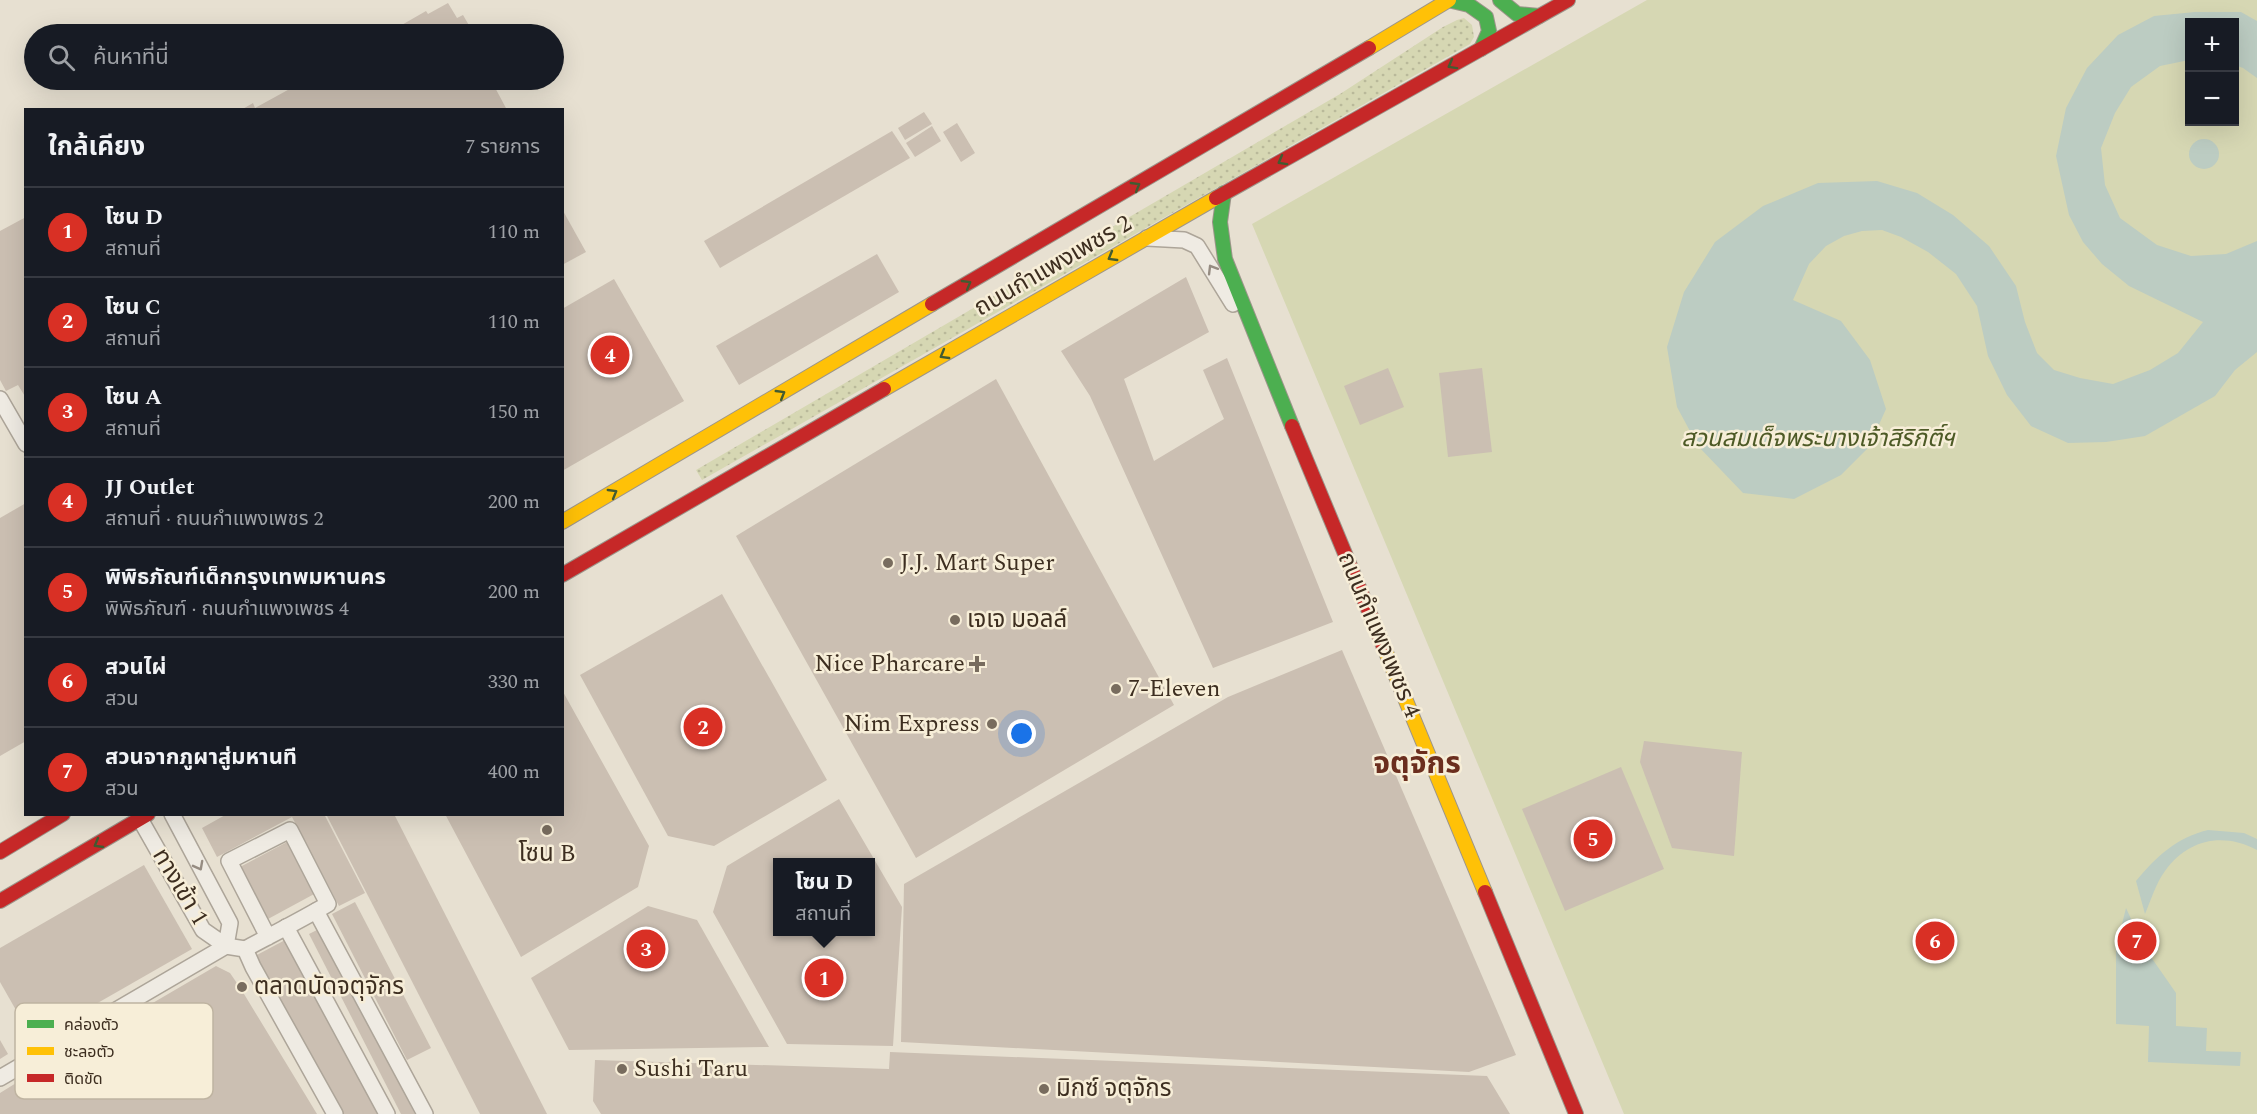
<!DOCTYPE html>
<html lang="th">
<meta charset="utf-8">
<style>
body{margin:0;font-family:Spectral,"Noto Sans Thai",serif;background:#242831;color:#f1f3f6}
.controls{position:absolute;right:18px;top:18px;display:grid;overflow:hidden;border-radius:0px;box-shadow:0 6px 24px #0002}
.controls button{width:54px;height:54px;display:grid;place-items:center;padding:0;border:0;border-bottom:2px solid #363941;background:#171b24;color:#f1f3f6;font:30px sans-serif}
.you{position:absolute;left:1022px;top:734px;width:21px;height:21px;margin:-15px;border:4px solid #fff;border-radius:50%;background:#1a73e8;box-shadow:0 0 0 9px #1a73e833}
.badge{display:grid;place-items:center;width:39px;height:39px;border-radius:50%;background:#d93025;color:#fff;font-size:20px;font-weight:700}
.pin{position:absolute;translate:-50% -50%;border:3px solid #fff;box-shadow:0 2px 6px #0006}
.popup{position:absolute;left:773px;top:858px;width:102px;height:78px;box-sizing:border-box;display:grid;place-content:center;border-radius:0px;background:#171b24;filter:drop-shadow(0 2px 4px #0005);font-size:20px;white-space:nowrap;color:#9ea1a6}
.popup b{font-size:22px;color:#f1f3f6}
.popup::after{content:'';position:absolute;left:50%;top:100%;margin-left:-12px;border:12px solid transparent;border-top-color:#171b24}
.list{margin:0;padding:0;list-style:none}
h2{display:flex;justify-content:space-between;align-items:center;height:78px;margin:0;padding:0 24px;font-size:26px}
h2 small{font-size:20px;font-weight:400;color:#9ea1a6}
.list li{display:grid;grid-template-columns:39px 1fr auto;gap:18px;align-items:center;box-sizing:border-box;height:90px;padding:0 24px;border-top:2px solid #363941}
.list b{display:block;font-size:22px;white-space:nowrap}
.list p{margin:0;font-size:20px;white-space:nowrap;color:#9ea1a6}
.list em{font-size:20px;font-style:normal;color:#9ea1a6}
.icon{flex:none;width:33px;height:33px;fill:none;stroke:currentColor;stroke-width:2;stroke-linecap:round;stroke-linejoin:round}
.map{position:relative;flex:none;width:2257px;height:1114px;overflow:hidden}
.search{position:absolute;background:#171b24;box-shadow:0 6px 24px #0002;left:24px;top:24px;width:540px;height:66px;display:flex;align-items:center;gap:15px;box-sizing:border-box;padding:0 21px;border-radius:33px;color:#9ea1a6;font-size:22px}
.panel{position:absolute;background:#171b24;box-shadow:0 6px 24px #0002;left:24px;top:108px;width:540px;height:708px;border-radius:0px}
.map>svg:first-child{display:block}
.grass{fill:url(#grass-dots)}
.park{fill:#d6d7b3;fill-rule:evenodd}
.water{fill:#bcccc2}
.building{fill:#cbbfb2;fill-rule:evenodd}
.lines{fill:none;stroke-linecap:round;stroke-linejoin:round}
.street-casing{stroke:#ada599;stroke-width:18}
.fast-casing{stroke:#9c958a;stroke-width:16}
.slow-casing{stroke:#9c958a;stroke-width:16}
.jam-casing{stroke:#9c958a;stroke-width:16}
.street{stroke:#efebe3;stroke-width:15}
.fast{stroke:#4caf50;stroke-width:14}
.slow{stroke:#ffc107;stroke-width:14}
.jam{stroke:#c62828;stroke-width:14}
.oneway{stroke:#425b31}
.oneway2{stroke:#968c82}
.poi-dot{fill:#786c5e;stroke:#f7eed8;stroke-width:2}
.labels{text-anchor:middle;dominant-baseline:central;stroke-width:5;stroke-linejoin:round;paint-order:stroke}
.street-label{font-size:24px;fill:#3d2e20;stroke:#f7eed8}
.park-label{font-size:24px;font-style:italic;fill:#4d5a26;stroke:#f7eed8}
.poi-label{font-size:24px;fill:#3d2e20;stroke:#f7eed8;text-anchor:start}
.district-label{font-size:30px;font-weight:bold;fill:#6b2e1e;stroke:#f7eed8}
.key{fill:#f7eed8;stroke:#bfb4a1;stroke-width:1.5}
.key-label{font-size:16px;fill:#3d2e20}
</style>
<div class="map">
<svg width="2257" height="1114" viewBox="0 0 2257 1114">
<defs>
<pattern id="grass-dots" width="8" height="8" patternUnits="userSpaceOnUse" patternTransform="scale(1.5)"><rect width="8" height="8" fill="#d6d7b3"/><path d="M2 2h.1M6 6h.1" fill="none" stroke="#b9b99a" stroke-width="1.8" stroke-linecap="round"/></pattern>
</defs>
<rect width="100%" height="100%" fill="#e7e0d1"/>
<!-- grass -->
<path class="grass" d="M1464,18l8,7 2,12 -4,7 -768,436 -6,-10 644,-376 103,-67 14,-7z"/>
<!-- park -->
<path class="park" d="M1647,0h610v1114h-633l-372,-890zM2190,22h44v100h-44z"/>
<!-- water -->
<g class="water">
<path d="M2195,12h46l16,9v57l-14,-10 -8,-3 -1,-43h-44l-1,38 -29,6 -29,21 -16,26 -14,35 4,37 15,33 37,27 34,11 35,-2 31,-13v111l-22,18 -20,26 -70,40 -39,6 -38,1 -37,-17 -24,-31 -19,-39 -11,-50 -21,-32 -28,-22 -27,-15 -19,-7 -20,1 -18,5 -18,10 -17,18 -16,36 48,21 29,39 16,49 -17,38 -28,28 -47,24 -51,-6 -45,-47 -21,-39 -10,-60 17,-55 31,-50 48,-36 55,-23 59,-2 40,12 36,22 36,31 27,40 9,36 12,31 17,17 26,8 33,6 37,-14 28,-17 25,-31 -74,-36 -27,-22 -19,-22 -14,-27 -13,-59 10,-48 21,-40 31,-33 36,-19z"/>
<circle cx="2204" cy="154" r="15"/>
<path d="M2208,830l36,3 13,6v11c-34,-18 -69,-11 -92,21 -9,12 -14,29 -20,43l-9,-33c21,-25 40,-43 72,-51z"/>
<path d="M2126,908l18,39 32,46v33l31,2 -1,23 35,1 -1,14 -92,-4 1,-36 -33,-2v-76z"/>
</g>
<!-- building -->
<g class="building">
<path d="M448,3l9,15 6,-3 11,19h-88l40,-23 2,3z"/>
<path d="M306,80h185l16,30h-266l12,-7 2,5z"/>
<path d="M924,112l8,12 -27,16 -7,-12z"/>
<path d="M957,123l18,30 -14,9 -18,-30z"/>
<path d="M932,126l9,15 -26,16 -9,-14z"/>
<path d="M892,131l18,27 -190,110 -16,-27z"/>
<path d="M562,209l24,43 -24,13z"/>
<path d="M26,217v181l-8,-13 -12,6 -6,-11v-149z"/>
<path d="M877,254l22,38 -160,93 -23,-39z"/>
<path d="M1186,277l23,55 -85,47 30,82 70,-42 -21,-49 24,-12 106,264 -120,46 -123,-272 -29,-45z"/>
<path d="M614,279l70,122 -122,70v-162z"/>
<path d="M1388,368l16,39 -44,18 -16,-39z"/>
<path d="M1482,368l10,84 -44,5 -9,-84z"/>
<path d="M996,379l178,326 -258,153 -180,-322z"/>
<path d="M26,503v238l-26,15v-238z"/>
<path d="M722,594l105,186 -113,66 -46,-10 -88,-161z"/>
<path d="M1342,650l174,405 -47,17 -568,-30 3,-158 324,-187z"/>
<path d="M562,690l87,156 -11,41 -117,70 -76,-143h117z"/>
<path d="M1644,741l98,11 -8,104 -62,-8 -32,-86z"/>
<path d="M1621,767l43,102 -99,42 -43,-102z"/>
<path d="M839,799l63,108 -9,139 -106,-2 -74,-132 14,-46zM778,862h92v70h-92z"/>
<path d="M227,814h97l41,79 -26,13 -47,-89 -75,40 -15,-29z"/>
<path d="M326,814h68l153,300h-67z"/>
<path d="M289,841l27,52 -48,26 -28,-52z"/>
<path d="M144,865l48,84 -159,91 -33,-58v-34z"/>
<path d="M355,902l76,146 -24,12 -75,-146z"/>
<path d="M648,906l49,14 72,127 -200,3 -38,-72z"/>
<path d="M321,928l94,186h-14l-92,-180z"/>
<path d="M287,939l94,175h-41l-85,-158z"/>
<path d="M216,966l14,7 11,16 76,125h-317v-21l42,-26 -2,-5 31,-18 3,5z"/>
<path d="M0,1040l8,14 -8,5z"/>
<path d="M890,1052l597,24 23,38h-909l-8,-13 2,-41 294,9z"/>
</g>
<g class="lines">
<!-- street casing -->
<g class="street-casing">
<g id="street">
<path d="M1147,238l37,2 13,6 36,58"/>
<path d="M0,399l26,45"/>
<path d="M140,819l63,111 23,16 4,-23 -58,-109"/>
<path d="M316,911l109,203"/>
<path d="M286,927l101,187"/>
<path d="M245,949c28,-15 56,-29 83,-45l-38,-74 -61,31 39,76"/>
<path d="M0,1078l226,-132 19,3 8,18 82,147"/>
</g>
</g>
<!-- fast casing -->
<g class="fast-casing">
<g id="fast">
<path d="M1448,0l21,5 17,12 3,14 -8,18"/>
<path d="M1500,0l17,14 22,2"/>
<path d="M1224,193l-4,29 5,37 67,167"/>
</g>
</g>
<!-- slow casing -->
<g class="slow-casing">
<g id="slow">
<path d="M1369,48l80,-48"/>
<path d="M884,389l332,-191"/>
<path d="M562,522l370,-218"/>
<path d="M1385,650l100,242"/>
</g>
</g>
<!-- jam casing -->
<g class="jam-casing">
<g id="jam">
<path d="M1216,198l352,-198"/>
<path d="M932,304l437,-256"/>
<path d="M1292,426l93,224"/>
<path d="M562,575l322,-186"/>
<path d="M0,852l63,-38"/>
<path d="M1485,892l91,222"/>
<path d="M0,901l148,-87"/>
</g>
</g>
<!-- street -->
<use href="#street" class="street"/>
<!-- fast -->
<use href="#fast" class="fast"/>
<!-- slow -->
<use href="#slow" class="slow"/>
<!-- jam -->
<use href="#jam" class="jam"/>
</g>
<!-- one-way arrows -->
<defs><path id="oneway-chevron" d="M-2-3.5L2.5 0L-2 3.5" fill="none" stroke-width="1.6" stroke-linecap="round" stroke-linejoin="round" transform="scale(1.5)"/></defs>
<g class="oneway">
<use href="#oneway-chevron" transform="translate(1452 65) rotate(151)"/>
<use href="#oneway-chevron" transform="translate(1282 161) rotate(151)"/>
<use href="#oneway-chevron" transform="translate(1136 186) rotate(-30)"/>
<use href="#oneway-chevron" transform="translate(1112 257) rotate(150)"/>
<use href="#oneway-chevron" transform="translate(967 284) rotate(-30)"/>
<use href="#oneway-chevron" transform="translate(944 355) rotate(150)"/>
<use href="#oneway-chevron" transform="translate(781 394) rotate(-31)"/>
<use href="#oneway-chevron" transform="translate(613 493) rotate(-30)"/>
<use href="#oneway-chevron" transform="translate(98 844) rotate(150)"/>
</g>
<g class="oneway2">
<use href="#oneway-chevron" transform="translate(1212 269) rotate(-121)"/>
<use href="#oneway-chevron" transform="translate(199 866) rotate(62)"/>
</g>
<!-- markers -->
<g class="poi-dot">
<circle cx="888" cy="563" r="6"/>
<circle cx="955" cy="620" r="6"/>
<path d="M974 655h6v6h6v6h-6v6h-6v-6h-6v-6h6z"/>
<circle cx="1116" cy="689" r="6"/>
<circle cx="992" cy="724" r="6"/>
<circle cx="547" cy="830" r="6"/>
<circle cx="242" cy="987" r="6"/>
<circle cx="622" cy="1069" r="6"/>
<circle cx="1044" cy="1089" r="6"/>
</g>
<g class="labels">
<!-- street labels -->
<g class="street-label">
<text transform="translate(1053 266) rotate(-30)">ถนนกำแพงเพชร 2</text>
<text transform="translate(1379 635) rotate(67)">ถนนกำแพงเพชร 4</text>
<text transform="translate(180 887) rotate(59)">ทางเข้า 1</text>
</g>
<!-- park labels -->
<g class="park-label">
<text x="1818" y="439">สวนสมเด็จพระนางเจ้าสิริกิติ์ฯ</text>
</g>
<!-- poi labels -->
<g class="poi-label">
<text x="900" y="563">J.J. Mart Super</text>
<text x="967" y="620">เจเจ มอลล์</text>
<text x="965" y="664" text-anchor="end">Nice Pharcare</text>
<text x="1128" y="689">7-Eleven</text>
<text x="980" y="724" text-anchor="end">Nim Express</text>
<text x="547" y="854" text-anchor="middle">โซน B</text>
<text x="254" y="987">ตลาดนัดจตุจักร</text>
<text x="634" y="1069">Sushi Taru</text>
<text x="1056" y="1089">มิกซ์ จตุจักร</text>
</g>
<!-- district labels -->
<g class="district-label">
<text x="1417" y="764">จตุจักร</text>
</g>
</g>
<!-- legend -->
<rect x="15" y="1003" width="198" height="96" rx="9" class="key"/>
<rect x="27" y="1020" width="27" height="8" fill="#4caf50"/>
<rect x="27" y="1047" width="27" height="8" fill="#ffc107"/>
<rect x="27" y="1074" width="27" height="8" fill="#c62828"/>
<g class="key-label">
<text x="64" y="1030">คล่องตัว</text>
<text x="64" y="1057">ชะลอตัว</text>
<text x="64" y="1084">ติดขัด</text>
</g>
</svg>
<div class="controls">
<button>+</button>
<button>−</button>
</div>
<div class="you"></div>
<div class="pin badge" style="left:824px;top:978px">1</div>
<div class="popup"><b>โซน D</b>สถานที่</div>
<div class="pin badge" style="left:703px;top:727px">2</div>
<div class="pin badge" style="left:646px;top:949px">3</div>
<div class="pin badge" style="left:610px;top:355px">4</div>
<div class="pin badge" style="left:1593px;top:839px">5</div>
<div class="pin badge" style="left:1935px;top:941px">6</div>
<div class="pin badge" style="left:2137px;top:941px">7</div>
<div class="search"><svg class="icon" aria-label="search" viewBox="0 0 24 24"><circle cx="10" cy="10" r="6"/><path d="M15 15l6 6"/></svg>ค้นหาที่นี่</div>
<section class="panel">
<h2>ใกล้เคียง<small>7 รายการ</small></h2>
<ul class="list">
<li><span class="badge">1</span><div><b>โซน D</b><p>สถานที่</p></div><em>110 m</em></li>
<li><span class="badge">2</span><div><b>โซน C</b><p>สถานที่</p></div><em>110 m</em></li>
<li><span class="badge">3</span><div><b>โซน A</b><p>สถานที่</p></div><em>150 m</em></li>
<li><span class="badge">4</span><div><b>JJ Outlet</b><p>สถานที่ · ถนนกำแพงเพชร 2</p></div><em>200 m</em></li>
<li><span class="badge">5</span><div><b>พิพิธภัณฑ์เด็กกรุงเทพมหานคร</b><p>พิพิธภัณฑ์ · ถนนกำแพงเพชร 4</p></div><em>200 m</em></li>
<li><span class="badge">6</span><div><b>สวนไผ่</b><p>สวน</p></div><em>330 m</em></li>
<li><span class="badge">7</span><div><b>สวนจากภูผาสู่มหานที</b><p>สวน</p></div><em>400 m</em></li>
</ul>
</section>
</div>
